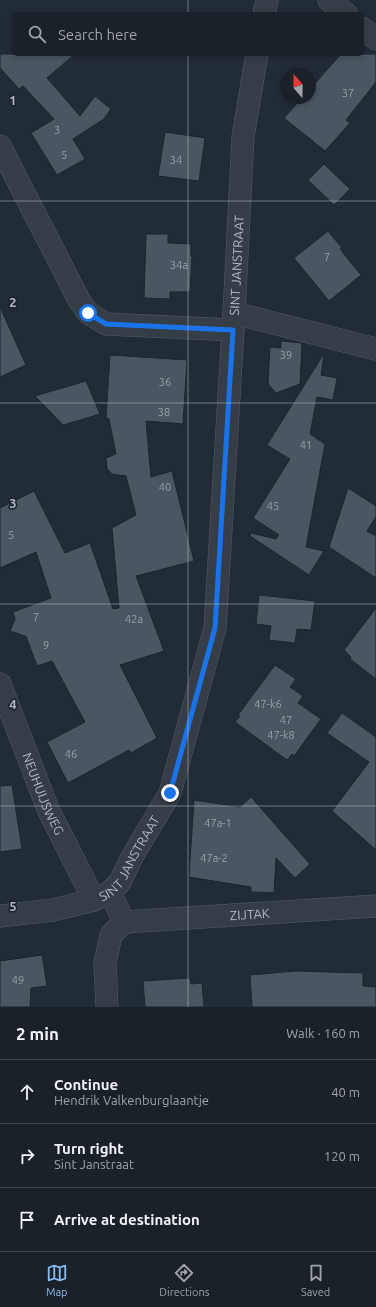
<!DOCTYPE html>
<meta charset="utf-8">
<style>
body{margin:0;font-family:Ubuntu,sans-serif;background:#272e34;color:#f1f3f6}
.compass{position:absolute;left:280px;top:68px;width:36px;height:36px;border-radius:50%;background:#1a2128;box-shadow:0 2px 6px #0003;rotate:340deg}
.stop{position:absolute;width:12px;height:12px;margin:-9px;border:3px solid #1a73e8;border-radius:50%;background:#fff}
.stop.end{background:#1a73e8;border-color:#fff;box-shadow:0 1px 4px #0008}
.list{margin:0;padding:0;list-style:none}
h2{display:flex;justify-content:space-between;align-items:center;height:52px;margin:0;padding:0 16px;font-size:17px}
h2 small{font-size:13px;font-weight:400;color:#9fa3a8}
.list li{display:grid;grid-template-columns:26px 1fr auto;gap:12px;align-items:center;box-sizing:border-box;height:64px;padding:0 16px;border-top:1px solid #383e45}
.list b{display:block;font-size:15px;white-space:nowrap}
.list p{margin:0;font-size:13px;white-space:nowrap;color:#9fa3a8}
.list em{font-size:13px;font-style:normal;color:#9fa3a8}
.icon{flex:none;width:22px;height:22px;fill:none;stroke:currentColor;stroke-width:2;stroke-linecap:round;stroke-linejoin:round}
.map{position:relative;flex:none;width:376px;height:1007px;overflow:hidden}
.search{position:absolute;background:#1a2128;box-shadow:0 2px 6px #0003;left:12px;right:12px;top:12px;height:44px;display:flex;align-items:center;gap:10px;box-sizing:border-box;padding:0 14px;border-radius:6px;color:#9fa3a8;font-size:15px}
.sheet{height:244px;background:#1a2128}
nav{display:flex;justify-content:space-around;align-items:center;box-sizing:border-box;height:56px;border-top:1px solid #383e45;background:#1a2128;font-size:11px;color:#9fa3a8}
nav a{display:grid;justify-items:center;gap:2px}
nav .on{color:#89baef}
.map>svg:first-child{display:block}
.building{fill:#4a5762;stroke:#1d252d}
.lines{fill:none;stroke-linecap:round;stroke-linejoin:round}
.minor-casing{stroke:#535c64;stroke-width:23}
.minor{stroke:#353e47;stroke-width:22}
.route{stroke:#1a73e8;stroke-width:5}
.grid{fill:none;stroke:#b0b9c3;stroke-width:1;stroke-opacity:0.55}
.labels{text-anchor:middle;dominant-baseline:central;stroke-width:3;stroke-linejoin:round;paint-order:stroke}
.number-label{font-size:11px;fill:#96a0ab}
.street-label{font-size:13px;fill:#b0b9c3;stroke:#1b232b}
.grid-label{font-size:13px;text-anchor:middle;font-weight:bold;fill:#b0b9c3;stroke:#1b232b;stroke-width:3;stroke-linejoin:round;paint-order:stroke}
</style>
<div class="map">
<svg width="376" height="1007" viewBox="0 0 376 1007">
<rect width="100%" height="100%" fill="#222c36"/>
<!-- building -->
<g class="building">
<path d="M0,54h75l-28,24 33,38 15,-20 16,13 -7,10 -31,20 12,20 -28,16 -26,-42 23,-14 -31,-33 -4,3 -19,-21z"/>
<path d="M341,54h35v28l-30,38 4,3 -25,28 -41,-33 18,-20h8v-9z"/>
<path d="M165,132l40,6 -6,43 -41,-5z"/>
<path d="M324,164l26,25 -16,16 -26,-25z"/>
<path d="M328,231l14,17 -2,1 21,26 -32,26 -35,-43z"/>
<path d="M146,234h22v9l23,1v11l1,2 -2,35h-20v7l-26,-1z"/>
<path d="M0,307l26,58 -26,12z"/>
<path d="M281,341l21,2 -2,41 -24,9 -8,-9 2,-37 11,1z"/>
<path d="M110,355l77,5 -4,64 -37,-3 5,56 21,-6 22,90 -58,15 28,75 -44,14 37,73 -26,15 -2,-3 -61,33 -21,-41 38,-20 -33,-61 -15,5 -11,-30h-1l-15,-5 5,-12 -2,-7 38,-14 -15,-46 -36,16v-60l34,-17 31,62 25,-10 23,66 6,-1 -7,-80 24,-13 -10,-39 -14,-2 -5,-5 -1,-11 10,-4 -7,-35 -3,-1z"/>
<path d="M323,355h1l-3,20 16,3 -4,22 -16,-3 -7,37 15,10 -19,103 18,4 -15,24 -59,-39 1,-3 25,6 3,-4 -26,-17 37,-59 -23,-14z"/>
<path d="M86,381l14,33 -37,11 -28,-29z"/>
<path d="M348,488l28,18v11l-9,14 9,5v42l-47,-31z"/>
<path d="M259,595l56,6 -4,29 -14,-1 -2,14 -26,-3 2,-14 -15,-2z"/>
<path d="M376,608v71l-26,-20 1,-2 -7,-7z"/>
<path d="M275,665l21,14 -6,8 13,9 -5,7 23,16 -27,37 -2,-2 -5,6 -52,-38 5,-6 -2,-1z"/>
<path d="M342,713l34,24v113l-44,-39 37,-49 -42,-29z"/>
<path d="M12,785l10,64 -22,3v-66z"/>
<path d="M251,797l59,67 -15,14 -19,-20 -2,35 -23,-1v-5l-62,-10 5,-77 46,7z"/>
<path d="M42,955l5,31 -16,2 -1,19h-30v-46z"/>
<path d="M295,971l68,2v13l13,1v20h-124l-2,-32z"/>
<path d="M190,978l1,6 11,-1 2,24h-59l-2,-26z"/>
</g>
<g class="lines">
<!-- minor casing -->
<g class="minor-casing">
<g id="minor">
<path d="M329,0l17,14"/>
<path d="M264,14l3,-14"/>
<path d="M362,28l14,11"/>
<path d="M0,146l79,154 9,13 18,11 127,6"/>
<path d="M234,313l142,36"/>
<path id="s1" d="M0,684l48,125 46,91"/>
<path id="s2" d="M0,916l53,-6 41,-10 16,-8 10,-10 12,-25 38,-64 45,-165 19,-315 9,-176 14,-83"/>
<path id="s3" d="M124,922l252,-16"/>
<path d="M107,1007l-2,-44 6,-28 13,-13 -14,-30"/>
</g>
</g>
<!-- minor -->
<use href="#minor" class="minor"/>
</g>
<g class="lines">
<!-- route -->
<path class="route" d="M88,313l18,11 127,6 -18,298 -45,165"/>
</g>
<!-- grid -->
<path class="grid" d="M188,0v14M188,54v953M0,201h376M0,403h376M0,604h376M0,806h376"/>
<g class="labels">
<!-- number labels -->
<g class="number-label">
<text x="348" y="93">37</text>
<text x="57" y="130">3</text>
<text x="64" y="155">5</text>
<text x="176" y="160">34</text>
<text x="327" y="257">7</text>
<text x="179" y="265">34a</text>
<text x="286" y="355">39</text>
<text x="165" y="382">36</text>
<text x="164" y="412">38</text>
<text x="306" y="445">41</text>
<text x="165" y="487">40</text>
<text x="273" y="506">45</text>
<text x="11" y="535">5</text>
<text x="36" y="617">7</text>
<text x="134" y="619">42a</text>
<text x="46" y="645">9</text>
<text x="268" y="704">47-k6</text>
<text x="286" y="720">47</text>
<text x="281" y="735">47-k8</text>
<text x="71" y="754">46</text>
<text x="218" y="823">47a-1</text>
<text x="214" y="858">47a-2</text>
<text x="18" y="980">49</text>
</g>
<!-- street labels -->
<g class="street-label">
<text stroke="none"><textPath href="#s2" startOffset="764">SINT JANSTRAAT</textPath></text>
<text stroke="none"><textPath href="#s1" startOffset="118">NEUHUIJSWEG</textPath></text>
<text stroke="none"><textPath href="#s2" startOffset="152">SINT JANSTRAAT</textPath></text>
<text stroke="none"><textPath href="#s3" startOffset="126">ZIJTAK</textPath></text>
</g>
</g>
<g class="grid-label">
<text x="13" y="105">1</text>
<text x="13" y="307">2</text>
<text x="13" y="508">3</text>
<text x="13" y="709">4</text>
<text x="13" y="911">5</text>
</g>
</svg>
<svg class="compass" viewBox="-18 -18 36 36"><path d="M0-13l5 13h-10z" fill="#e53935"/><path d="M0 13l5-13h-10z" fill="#9fa3a8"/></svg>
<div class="stop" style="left:88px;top:313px"></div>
<div class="stop end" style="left:170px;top:793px"></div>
<div class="search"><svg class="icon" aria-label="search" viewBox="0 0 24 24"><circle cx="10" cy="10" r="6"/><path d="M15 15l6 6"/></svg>Search here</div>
</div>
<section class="sheet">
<h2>2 min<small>Walk · 160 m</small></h2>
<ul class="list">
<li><svg class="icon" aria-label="ahead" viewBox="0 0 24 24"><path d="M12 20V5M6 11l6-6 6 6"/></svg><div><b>Continue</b><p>Hendrik Valkenburglaantje</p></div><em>40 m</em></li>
<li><svg class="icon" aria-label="right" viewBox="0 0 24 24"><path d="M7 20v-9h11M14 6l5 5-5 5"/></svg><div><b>Turn right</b><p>Sint Janstraat</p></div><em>120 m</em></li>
<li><svg class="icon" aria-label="arrive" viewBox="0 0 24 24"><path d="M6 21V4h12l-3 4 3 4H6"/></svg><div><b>Arrive at destination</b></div></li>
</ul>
</section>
<nav>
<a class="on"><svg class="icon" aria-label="map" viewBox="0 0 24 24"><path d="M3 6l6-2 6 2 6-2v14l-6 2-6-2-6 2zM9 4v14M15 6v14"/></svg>Map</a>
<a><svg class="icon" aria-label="directions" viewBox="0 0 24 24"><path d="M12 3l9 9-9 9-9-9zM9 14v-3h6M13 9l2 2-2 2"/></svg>Directions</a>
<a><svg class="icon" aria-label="saved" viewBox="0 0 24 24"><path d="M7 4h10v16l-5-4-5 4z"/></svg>Saved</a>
</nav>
